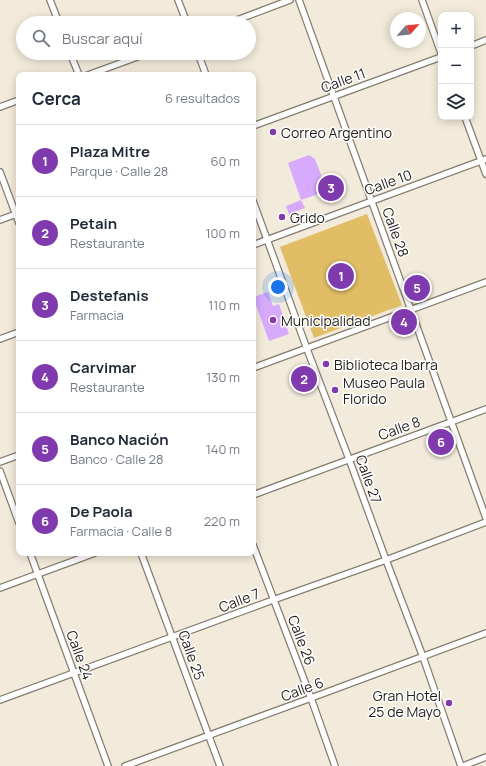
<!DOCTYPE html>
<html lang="es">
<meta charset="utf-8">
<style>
body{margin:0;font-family:Manrope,sans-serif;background:#f6f6f7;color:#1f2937}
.controls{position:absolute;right:12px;top:12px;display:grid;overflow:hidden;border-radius:8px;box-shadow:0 2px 10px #0003}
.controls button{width:36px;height:36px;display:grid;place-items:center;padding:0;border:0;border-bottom:1px solid #e0e1e3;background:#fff;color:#1f2937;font:20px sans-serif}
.compass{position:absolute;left:390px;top:12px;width:36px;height:36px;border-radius:50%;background:#fff;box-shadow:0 2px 10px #0003;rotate:63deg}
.you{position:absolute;left:278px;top:287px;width:14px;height:14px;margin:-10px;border:3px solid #fff;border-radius:50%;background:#1a73e8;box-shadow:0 0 0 6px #1a73e833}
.badge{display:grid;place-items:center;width:26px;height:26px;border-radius:50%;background:#7f3aae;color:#fff;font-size:13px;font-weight:700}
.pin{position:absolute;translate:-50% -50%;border:2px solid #fff;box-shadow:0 1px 4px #0006}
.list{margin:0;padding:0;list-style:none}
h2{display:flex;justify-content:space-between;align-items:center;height:52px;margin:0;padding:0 16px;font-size:17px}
h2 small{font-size:13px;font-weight:400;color:#747a83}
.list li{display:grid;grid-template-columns:26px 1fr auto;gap:12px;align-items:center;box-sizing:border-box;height:72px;padding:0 16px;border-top:1px solid #e0e1e3}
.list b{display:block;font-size:15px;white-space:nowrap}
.list p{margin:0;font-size:13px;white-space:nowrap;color:#747a83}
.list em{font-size:13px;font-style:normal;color:#747a83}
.icon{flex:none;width:22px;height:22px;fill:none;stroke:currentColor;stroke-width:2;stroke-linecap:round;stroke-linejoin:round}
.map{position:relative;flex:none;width:486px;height:766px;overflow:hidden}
.search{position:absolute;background:#fff;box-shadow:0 2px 10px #0003;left:16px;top:16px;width:240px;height:44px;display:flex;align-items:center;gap:10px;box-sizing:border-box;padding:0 14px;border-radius:22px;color:#747a83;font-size:15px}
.panel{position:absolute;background:#fff;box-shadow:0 2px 10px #0003;left:16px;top:72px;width:240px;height:484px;border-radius:8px}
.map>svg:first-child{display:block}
.green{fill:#e1bd65}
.building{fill:#d7aafd}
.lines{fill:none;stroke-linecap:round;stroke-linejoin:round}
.minor-casing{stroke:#857e70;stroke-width:8}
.minor{stroke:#fff;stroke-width:5.5}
.poi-dot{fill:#7f3aae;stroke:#fff;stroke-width:1.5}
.labels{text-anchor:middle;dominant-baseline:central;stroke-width:3;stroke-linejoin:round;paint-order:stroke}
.street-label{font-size:14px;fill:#221f1a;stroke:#fff}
.poi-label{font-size:14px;fill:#221f1a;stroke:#fff;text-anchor:start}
</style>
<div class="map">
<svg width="486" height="766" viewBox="0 0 486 766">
<rect width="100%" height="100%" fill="#f2eada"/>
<!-- green -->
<path class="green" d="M367,214l35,91 -88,33 -34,-91z"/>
<!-- building -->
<g class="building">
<path d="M309,155l6,4 15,40 -6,2 -3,-8 -20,7 4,8 -16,6 -3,-8 15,-6 -13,-37z"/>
<path d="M268,292l5,14 6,-2 10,30 -20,7 -16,-44z"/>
</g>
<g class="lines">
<!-- minor casing -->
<g class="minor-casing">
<g id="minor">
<path d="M50,0l9,23"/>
<path d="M178,0l9,23"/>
<path d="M299,0l187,518"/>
<path d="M422,0l19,53"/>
<path d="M229,23l61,-23"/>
<path d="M471,46l15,-6"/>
<path d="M70,53l9,22"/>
<path d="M198,53l8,22"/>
<path d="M88,75l60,-22"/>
<path d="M0,107l19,-7"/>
<path d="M465,117l21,57"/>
<path d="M253,126l188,-69"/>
<path d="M0,172l19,51"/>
<path d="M253,201l54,148 42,110 37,101 37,97 38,109"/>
<path d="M0,220l19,-7"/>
<path d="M253,245l119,-44 114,-42"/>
<path d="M0,339l19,-7"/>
<path d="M253,368l233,-86"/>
<path d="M0,462l19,-7"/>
<path d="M0,471l19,52"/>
<path d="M253,495l233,-86"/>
<path d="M253,545l58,153 24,68"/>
<path d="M30,553l78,213"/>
<path d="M141,553l79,213"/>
<path d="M0,588l95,-35"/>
<path d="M0,700l273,-100 113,-40 100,-38"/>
<path d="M125,766l186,-68 175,-65"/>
<path d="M463,766l23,-9"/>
</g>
</g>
<!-- minor -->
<use href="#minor" class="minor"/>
</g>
<!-- markers -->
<g class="poi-dot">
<circle cx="273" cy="132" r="4"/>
<circle cx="282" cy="217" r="4"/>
<circle cx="273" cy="320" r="4"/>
<circle cx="326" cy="364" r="4"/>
<circle cx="335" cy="390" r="4"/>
<circle cx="449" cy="703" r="4"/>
</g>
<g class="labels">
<!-- street labels -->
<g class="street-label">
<text transform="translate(343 80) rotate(-20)">Calle 11</text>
<text transform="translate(388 182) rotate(-20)">Calle 10</text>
<text transform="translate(396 232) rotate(70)">Calle 28</text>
<text transform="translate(399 428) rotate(-20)">Calle 8</text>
<text transform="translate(369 479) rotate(70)">Calle 27</text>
<text transform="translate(239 600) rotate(-21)">Calle 7</text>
<text transform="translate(302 640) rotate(69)">Calle 26</text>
<text transform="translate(80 655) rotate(70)">Calle 24</text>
<text transform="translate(192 655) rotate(70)">Calle 25</text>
<text transform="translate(302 689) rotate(-20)">Calle 6</text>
</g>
<!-- poi labels -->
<g class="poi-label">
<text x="281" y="132">Correo Argentino</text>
<text x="290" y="217">Grido</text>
<text x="281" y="320">Municipalidad</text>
<text x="334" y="364">Biblioteca Ibarra</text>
<text x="343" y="382">Museo Paula<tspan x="343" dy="16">Florido</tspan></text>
<text x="441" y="695" text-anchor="end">Gran Hotel<tspan x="441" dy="16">25 de Mayo</tspan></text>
</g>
</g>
</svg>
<div class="controls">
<button>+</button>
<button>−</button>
<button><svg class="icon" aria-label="layers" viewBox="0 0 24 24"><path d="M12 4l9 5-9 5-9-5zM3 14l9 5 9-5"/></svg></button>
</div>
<svg class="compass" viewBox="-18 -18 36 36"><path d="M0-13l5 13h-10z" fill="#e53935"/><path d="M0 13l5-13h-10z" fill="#747a83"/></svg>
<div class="you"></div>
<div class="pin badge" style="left:341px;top:276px">1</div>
<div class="pin badge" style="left:304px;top:379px">2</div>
<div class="pin badge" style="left:331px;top:188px">3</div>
<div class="pin badge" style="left:404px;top:322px">4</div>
<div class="pin badge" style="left:417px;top:288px">5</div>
<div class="pin badge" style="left:441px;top:442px">6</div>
<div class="search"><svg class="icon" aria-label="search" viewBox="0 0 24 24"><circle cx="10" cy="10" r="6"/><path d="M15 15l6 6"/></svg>Buscar aquí</div>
<section class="panel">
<h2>Cerca<small>6 resultados</small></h2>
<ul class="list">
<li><span class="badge">1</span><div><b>Plaza Mitre</b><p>Parque · Calle 28</p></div><em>60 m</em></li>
<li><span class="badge">2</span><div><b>Petain</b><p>Restaurante</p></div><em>100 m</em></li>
<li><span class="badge">3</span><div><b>Destefanis</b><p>Farmacia</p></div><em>110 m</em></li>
<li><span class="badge">4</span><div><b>Carvimar</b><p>Restaurante</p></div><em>130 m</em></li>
<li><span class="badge">5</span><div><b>Banco Nación</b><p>Banco · Calle 28</p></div><em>140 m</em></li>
<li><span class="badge">6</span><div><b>De Paola</b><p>Farmacia · Calle 8</p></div><em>220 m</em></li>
</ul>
</section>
</div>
